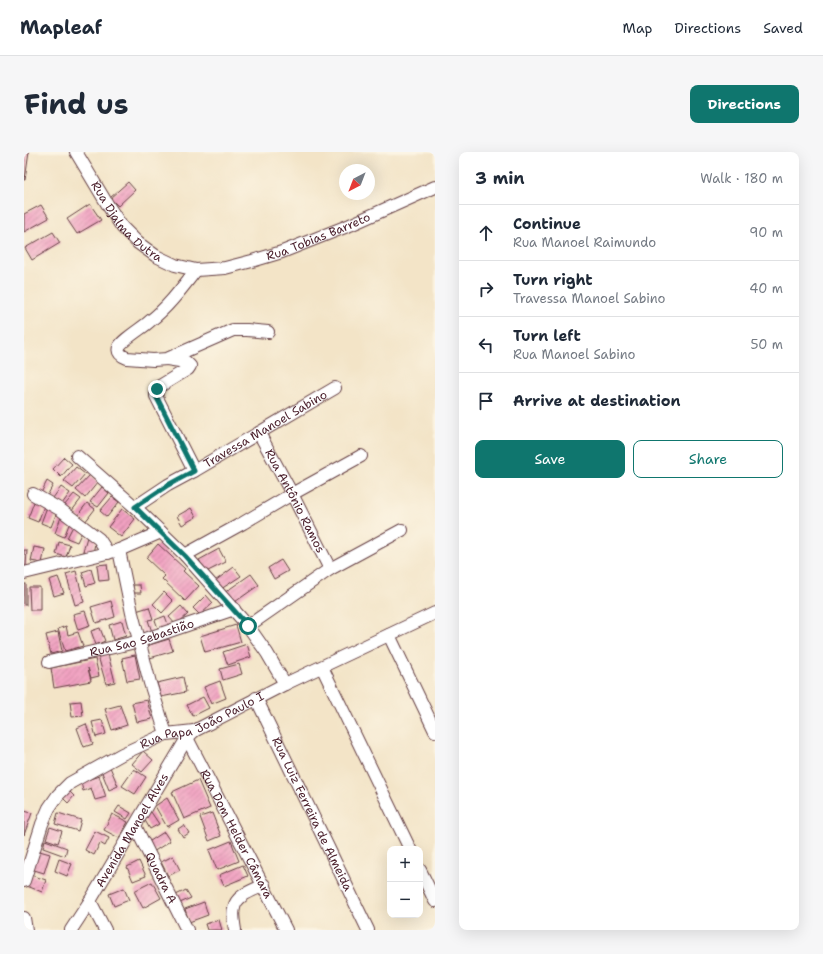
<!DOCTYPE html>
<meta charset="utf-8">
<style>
body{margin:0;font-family:"Shantell Sans",sans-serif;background:#f6f6f7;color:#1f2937}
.controls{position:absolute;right:12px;bottom:12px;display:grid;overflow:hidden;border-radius:8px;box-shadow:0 4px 16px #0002}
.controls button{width:36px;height:36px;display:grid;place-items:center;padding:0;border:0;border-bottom:1px solid #e0e1e3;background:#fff;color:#1f2937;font:20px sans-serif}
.compass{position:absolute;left:315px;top:12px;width:36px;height:36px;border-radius:50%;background:#fff;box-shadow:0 4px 16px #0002;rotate:222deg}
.stop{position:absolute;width:12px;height:12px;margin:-9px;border:3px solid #0f766e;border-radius:50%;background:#fff}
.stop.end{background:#0f766e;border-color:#fff;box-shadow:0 1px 4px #0008}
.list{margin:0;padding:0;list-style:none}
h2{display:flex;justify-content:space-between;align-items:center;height:52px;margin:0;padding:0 16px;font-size:17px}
h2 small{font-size:13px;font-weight:400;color:#747a83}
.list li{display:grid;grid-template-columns:26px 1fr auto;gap:12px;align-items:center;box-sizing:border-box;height:56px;padding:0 16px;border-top:1px solid #e0e1e3}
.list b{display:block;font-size:15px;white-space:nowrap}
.list p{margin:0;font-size:13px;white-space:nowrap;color:#747a83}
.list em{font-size:13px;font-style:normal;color:#747a83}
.actions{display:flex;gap:8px;padding:12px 16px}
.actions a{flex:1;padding:9px 0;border:1px solid #0f766e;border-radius:8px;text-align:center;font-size:14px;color:#0f766e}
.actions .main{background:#0f766e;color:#fff}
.icon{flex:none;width:22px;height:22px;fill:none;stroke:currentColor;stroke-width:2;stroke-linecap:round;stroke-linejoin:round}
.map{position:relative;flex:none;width:411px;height:778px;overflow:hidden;border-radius:8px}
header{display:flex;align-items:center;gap:24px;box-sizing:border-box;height:56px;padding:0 20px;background:#fff;border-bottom:1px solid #e0e1e3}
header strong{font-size:19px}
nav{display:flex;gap:22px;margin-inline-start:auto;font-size:14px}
.intro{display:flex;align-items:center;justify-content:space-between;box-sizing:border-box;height:96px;padding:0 24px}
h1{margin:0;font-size:28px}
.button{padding:10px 18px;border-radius:8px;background:#0f766e;color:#fff;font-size:14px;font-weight:700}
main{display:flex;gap:24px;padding:0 24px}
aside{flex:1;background:#fff;border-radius:8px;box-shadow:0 4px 16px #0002}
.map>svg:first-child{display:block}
.building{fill:url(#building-hatch)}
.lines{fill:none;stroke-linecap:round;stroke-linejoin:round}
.minor-casing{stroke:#633d42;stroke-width:14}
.minor{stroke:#fff;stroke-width:12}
.route{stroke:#0f766e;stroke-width:5}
.labels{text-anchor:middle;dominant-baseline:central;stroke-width:3;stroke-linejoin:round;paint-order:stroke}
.street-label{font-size:12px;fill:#4a1f2b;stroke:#fcf5e5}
</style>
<header>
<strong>Mapleaf</strong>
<nav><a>Map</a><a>Directions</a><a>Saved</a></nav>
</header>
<div class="intro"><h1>Find us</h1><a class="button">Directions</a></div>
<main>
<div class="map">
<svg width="411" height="778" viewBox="0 0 411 778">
<defs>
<pattern id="building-hatch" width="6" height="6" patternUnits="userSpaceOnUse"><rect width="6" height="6" fill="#f1a1c1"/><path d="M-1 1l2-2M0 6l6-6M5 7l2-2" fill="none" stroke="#c5839d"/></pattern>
</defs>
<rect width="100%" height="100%" fill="#fcf5e5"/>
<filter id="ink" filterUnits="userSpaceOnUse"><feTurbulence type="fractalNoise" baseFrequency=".025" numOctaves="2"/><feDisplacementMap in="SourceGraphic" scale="8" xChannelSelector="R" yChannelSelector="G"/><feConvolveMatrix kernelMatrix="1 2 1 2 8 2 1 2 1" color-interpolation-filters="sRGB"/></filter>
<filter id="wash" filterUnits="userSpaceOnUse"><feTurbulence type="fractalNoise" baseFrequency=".012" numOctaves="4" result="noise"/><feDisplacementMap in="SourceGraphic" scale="16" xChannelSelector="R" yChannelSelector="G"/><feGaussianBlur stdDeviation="0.9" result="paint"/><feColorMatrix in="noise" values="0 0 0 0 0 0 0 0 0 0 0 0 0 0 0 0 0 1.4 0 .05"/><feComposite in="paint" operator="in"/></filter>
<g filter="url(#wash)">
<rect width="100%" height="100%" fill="#f3e4c7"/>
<g id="blocks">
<!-- building -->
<g class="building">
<path d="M0,0h5l-4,28h-1z"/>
<path d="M104,30l7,8 -17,16 -8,-8z"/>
<path d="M66,52l11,16 -24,14 -10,-15z"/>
<path d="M17,53l8,13 -25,14v-18z"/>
<path d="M29,80l7,11 -28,17 -7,-12z"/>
<path d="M40,305l8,7 -11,13 -8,-8z"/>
<path d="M52,315l9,7 -12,14 -9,-7z"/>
<path d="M66,323l8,7 -13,16 -9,-8z"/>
<path d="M23,329l6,4 -6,11 -6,-3z"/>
<path d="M37,335l9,6 -8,11 -9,-6z"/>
<path d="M78,335l7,6 -11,14 -8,-5z"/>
<path d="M50,342l7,5 -10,13 -7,-6z"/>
<path d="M88,345l7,5 -12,15 -7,-6z"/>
<path d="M10,350l10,4 -6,16 -10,-4z"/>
<path d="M63,351l8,6 -10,13 -8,-6z"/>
<path d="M23,355l10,5 -6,15 -10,-4z"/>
<path d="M167,356l5,9 -14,8 -5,-9z"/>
<path d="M98,357l13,10 -14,18 -13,-10z"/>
<path d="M37,365l9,5 -6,15 -9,-4z"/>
<path d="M49,374l10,4 -6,12 -10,-4z"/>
<path d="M63,385l9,2 -3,14 -10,-2z"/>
<path d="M35,390l11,3 -4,12 -10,-3z"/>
<path d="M134,392l27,25 -2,2 16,15 -14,15 -23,-22 3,-3 -19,-18z"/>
<path d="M10,395l11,2 -3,14 -11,-2z"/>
<path d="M195,397l7,13 -20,10 -7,-12z"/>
<path d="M0,398h3l-1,17 -2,-1z"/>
<path d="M257,408l7,11 -14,8 -6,-11z"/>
<path d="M83,412l2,16 -10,1 -2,-16z"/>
<path d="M210,415l7,9 -20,13 -6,-8z"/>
<path d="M67,417l4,14 -9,3 -4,-14z"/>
<path d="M52,419l8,31 -9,3 -9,-31z"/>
<path d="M227,422l8,11 -27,19 -8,-11z"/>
<path d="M34,425l6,16 -10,3 -5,-16z"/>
<rect x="0" y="432" width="2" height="21"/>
<path d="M109,433h7l1,8h-8z"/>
<path d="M5,435h11v23h-10z"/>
<path d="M140,440l9,9 -11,12 -9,-9z"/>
<path d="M182,443l7,8 -13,12 -7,-7z"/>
<path d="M87,449l4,16 -19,6 -5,-16z"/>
<path d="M157,454l7,8 -12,11 -7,-8z"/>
<path d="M125,455l4,12 -5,1 4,12 -9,3 -7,-24z"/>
<path d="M61,459l5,15 -12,4 -5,-16z"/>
<path d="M141,464l4,11 -10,4 -4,-11z"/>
<path d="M98,469l4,15 -13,4 -4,-15z"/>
<path d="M212,473l5,17 -36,10 -5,-16z"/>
<path d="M42,474l2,9 10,-3 5,14 -18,5 -7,-22z"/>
<path d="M76,476l5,13 -9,4 -5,-14z"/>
<path d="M34,480l4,19 -11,3 -5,-19z"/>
<path d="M145,487l4,12 -23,7 -4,-12z"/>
<path d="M223,492l4,13 -23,8 -5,-13z"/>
<path d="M84,502l7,28 -9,2 -8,-28z"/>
<path d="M111,503l5,24 -13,2 -5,-23z"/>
<path d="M71,507l4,17 -8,2 -3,-10 3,13 -37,7 -3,-20z"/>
<path d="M215,512l3,10 -19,6 -3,-11z"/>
<path d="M159,525l3,15 -25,5 -4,-14z"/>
<path d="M196,529l6,17 -15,6 -7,-17z"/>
<path d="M179,545l6,11 -16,8 -6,-11z"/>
<path d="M123,548l5,19 -15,3 -5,-19z"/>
<path d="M57,549l2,15 -11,1 -2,-15z"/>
<path d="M96,553l7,20 -15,5 -7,-21z"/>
<path d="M78,568l4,14 -10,3 -4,-15z"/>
<path d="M62,572l7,20 -9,3 -7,-19z"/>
<path d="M119,599l10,9 -11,12 -10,-8z"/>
<path d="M86,615l8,19 -9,4 -8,-20z"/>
<path d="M110,617l12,8 -11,17 -13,-8z"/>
<path d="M75,624l7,21 -11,3 -4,-12 -8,3 -2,-9z"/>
<path d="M174,628l12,28 -26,11 -12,-27z"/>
<path d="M44,638l6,6 -6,7 -6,-6z"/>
<path d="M143,646l12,22 -12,7 -12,-21z"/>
<path d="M95,654l12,7 -4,6 -12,-7z"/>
<path d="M0,659l8,2 -8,22z"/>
<path d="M127,660l8,12 -9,5 -7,-12z"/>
<path d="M34,661l23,7 -3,11 -23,-7z"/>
<path d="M188,661l9,23 -12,5 -9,-24z"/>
<path d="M88,662l16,8 -9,16 -15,-8z"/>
<path d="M160,673l5,8 -6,4 -5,-8z"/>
<path d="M26,675l12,4 -4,12 -12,-4z"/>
<path d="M71,679l14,7 -4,8 -5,-3 -6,12 -9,-5z"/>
<path d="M140,680l6,9 -17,11 -6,-9z"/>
<path d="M21,688l22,8 -2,8 -22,-8z"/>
<path d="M207,689l8,20 -22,9 -8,-20z"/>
<path d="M12,698l14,4 -6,19 -13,-4z"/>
<path d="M149,704l7,14 -12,6 -7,-14z"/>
<path d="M35,707l13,5 -5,12 -12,-5z"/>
<path d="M115,709l7,15 -13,5 -6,-14z"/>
<path d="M219,713l5,11 -24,10 -5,-11z"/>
<path d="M7,723l15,5 -4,12 -15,-6z"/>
<path d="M128,730l9,16 -18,10 -9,-17z"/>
<path d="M100,736l5,12 -15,6 -5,-12z"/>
<path d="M162,738l5,8 -11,5 -4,-8z"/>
<path d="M180,750l4,13 -19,7 -4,-13z"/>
<path d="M195,768l3,10h-15l-2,-6z"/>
</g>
</g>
</g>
<g filter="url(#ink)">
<use href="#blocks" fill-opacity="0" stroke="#633d42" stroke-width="1"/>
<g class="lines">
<!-- minor casing -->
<g class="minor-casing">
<g id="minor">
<path id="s1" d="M52,0l33,55 13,20 16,16 18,13 19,9 21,5 29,-2 27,-7 30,-9 68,-27 85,-38"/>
<path d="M172,118c-14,18 -28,37 -46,51 -6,6 -28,19 -31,26 -2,6 3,9 8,11l26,2 14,-1 66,-29h14l21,2"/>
<path d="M143,207l19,3 4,4 -2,3 -28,17c-3,3 -4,6 -4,10l38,75"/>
<path id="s2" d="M235,281l33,61 38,75"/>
<path d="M53,304l58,51 50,48 63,71 19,27 18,31"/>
<path d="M9,342l28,16 38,29 9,14"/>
<path id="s3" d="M111,355l33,-22 26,-14 141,-83"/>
<path d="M95,398l13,63 18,70 16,51"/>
<path d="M161,403l58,-32 49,-29 69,-38"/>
<path d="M0,421l95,-23 42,-18"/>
<path d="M224,474l82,-57 72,-39"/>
<path d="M365,483l46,96"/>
<path id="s4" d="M25,510l91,-21 94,-32"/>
<path d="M298,515l88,182"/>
<path id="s5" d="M232,546l112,232"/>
<path id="s6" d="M163,586l99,192"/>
<path id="s7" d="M111,674l52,104"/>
<path d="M396,718l15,31"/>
<path id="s8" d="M0,729l18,-57 7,-16 9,-13 12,-12 52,-29 44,-20 28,-3 91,-47 150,-71"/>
<path d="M66,749l15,29"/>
<path d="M0,766l2,12"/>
<path id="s9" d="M47,778l19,-29 97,-163 7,-7"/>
<path d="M211,778c-1,-7 -3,-15 -1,-22 2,-13 20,-18 30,-23"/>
</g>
</g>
<!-- minor -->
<use href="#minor" class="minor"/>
</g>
</g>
<g class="lines" filter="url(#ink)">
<!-- route -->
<path class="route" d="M133,237l-1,7 38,75 -26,14 -33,22 50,49 63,70"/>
</g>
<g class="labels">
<!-- street labels -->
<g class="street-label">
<text stroke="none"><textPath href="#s1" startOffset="87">Rua Djalma Dutra</textPath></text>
<text stroke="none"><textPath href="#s1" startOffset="303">Rua Tobias Barreto</textPath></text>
<text stroke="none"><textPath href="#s3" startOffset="152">Travessa Manoel Sabino</textPath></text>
<text stroke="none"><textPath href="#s2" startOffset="77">Rua Antônio Ramos</textPath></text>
<text stroke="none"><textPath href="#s4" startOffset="96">Rua Sao Sebastião</textPath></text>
<text stroke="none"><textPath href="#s8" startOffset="257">Rua Papa João Paulo I</textPath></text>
<text stroke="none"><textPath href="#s5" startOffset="129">Rua Luiz Ferreira de Almeida</textPath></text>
<text stroke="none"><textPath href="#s9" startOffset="117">Avenida Manoel Alves</textPath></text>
<text stroke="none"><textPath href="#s6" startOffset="108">Rua Dom Helder Câmara</textPath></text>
<text stroke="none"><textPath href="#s7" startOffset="58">Quadra A</textPath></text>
</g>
</g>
</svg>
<div class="controls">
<button>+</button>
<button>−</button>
</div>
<svg class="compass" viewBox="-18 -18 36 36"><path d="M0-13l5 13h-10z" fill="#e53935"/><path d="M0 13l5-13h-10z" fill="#747a83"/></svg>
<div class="stop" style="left:224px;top:474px"></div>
<div class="stop end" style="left:133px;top:237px"></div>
</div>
<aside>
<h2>3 min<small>Walk · 180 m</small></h2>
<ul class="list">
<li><svg class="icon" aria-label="ahead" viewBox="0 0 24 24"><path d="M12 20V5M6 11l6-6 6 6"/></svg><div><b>Continue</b><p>Rua Manoel Raimundo</p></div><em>90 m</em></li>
<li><svg class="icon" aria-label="right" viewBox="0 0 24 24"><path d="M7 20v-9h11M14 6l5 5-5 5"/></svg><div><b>Turn right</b><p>Travessa Manoel Sabino</p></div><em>40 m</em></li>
<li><svg class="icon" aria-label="left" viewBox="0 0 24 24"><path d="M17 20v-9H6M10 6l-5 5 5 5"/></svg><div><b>Turn left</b><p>Rua Manoel Sabino</p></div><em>50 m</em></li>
<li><svg class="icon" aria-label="arrive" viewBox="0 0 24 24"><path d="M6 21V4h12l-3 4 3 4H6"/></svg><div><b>Arrive at destination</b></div></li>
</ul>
<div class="actions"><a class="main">Save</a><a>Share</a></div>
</aside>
</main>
